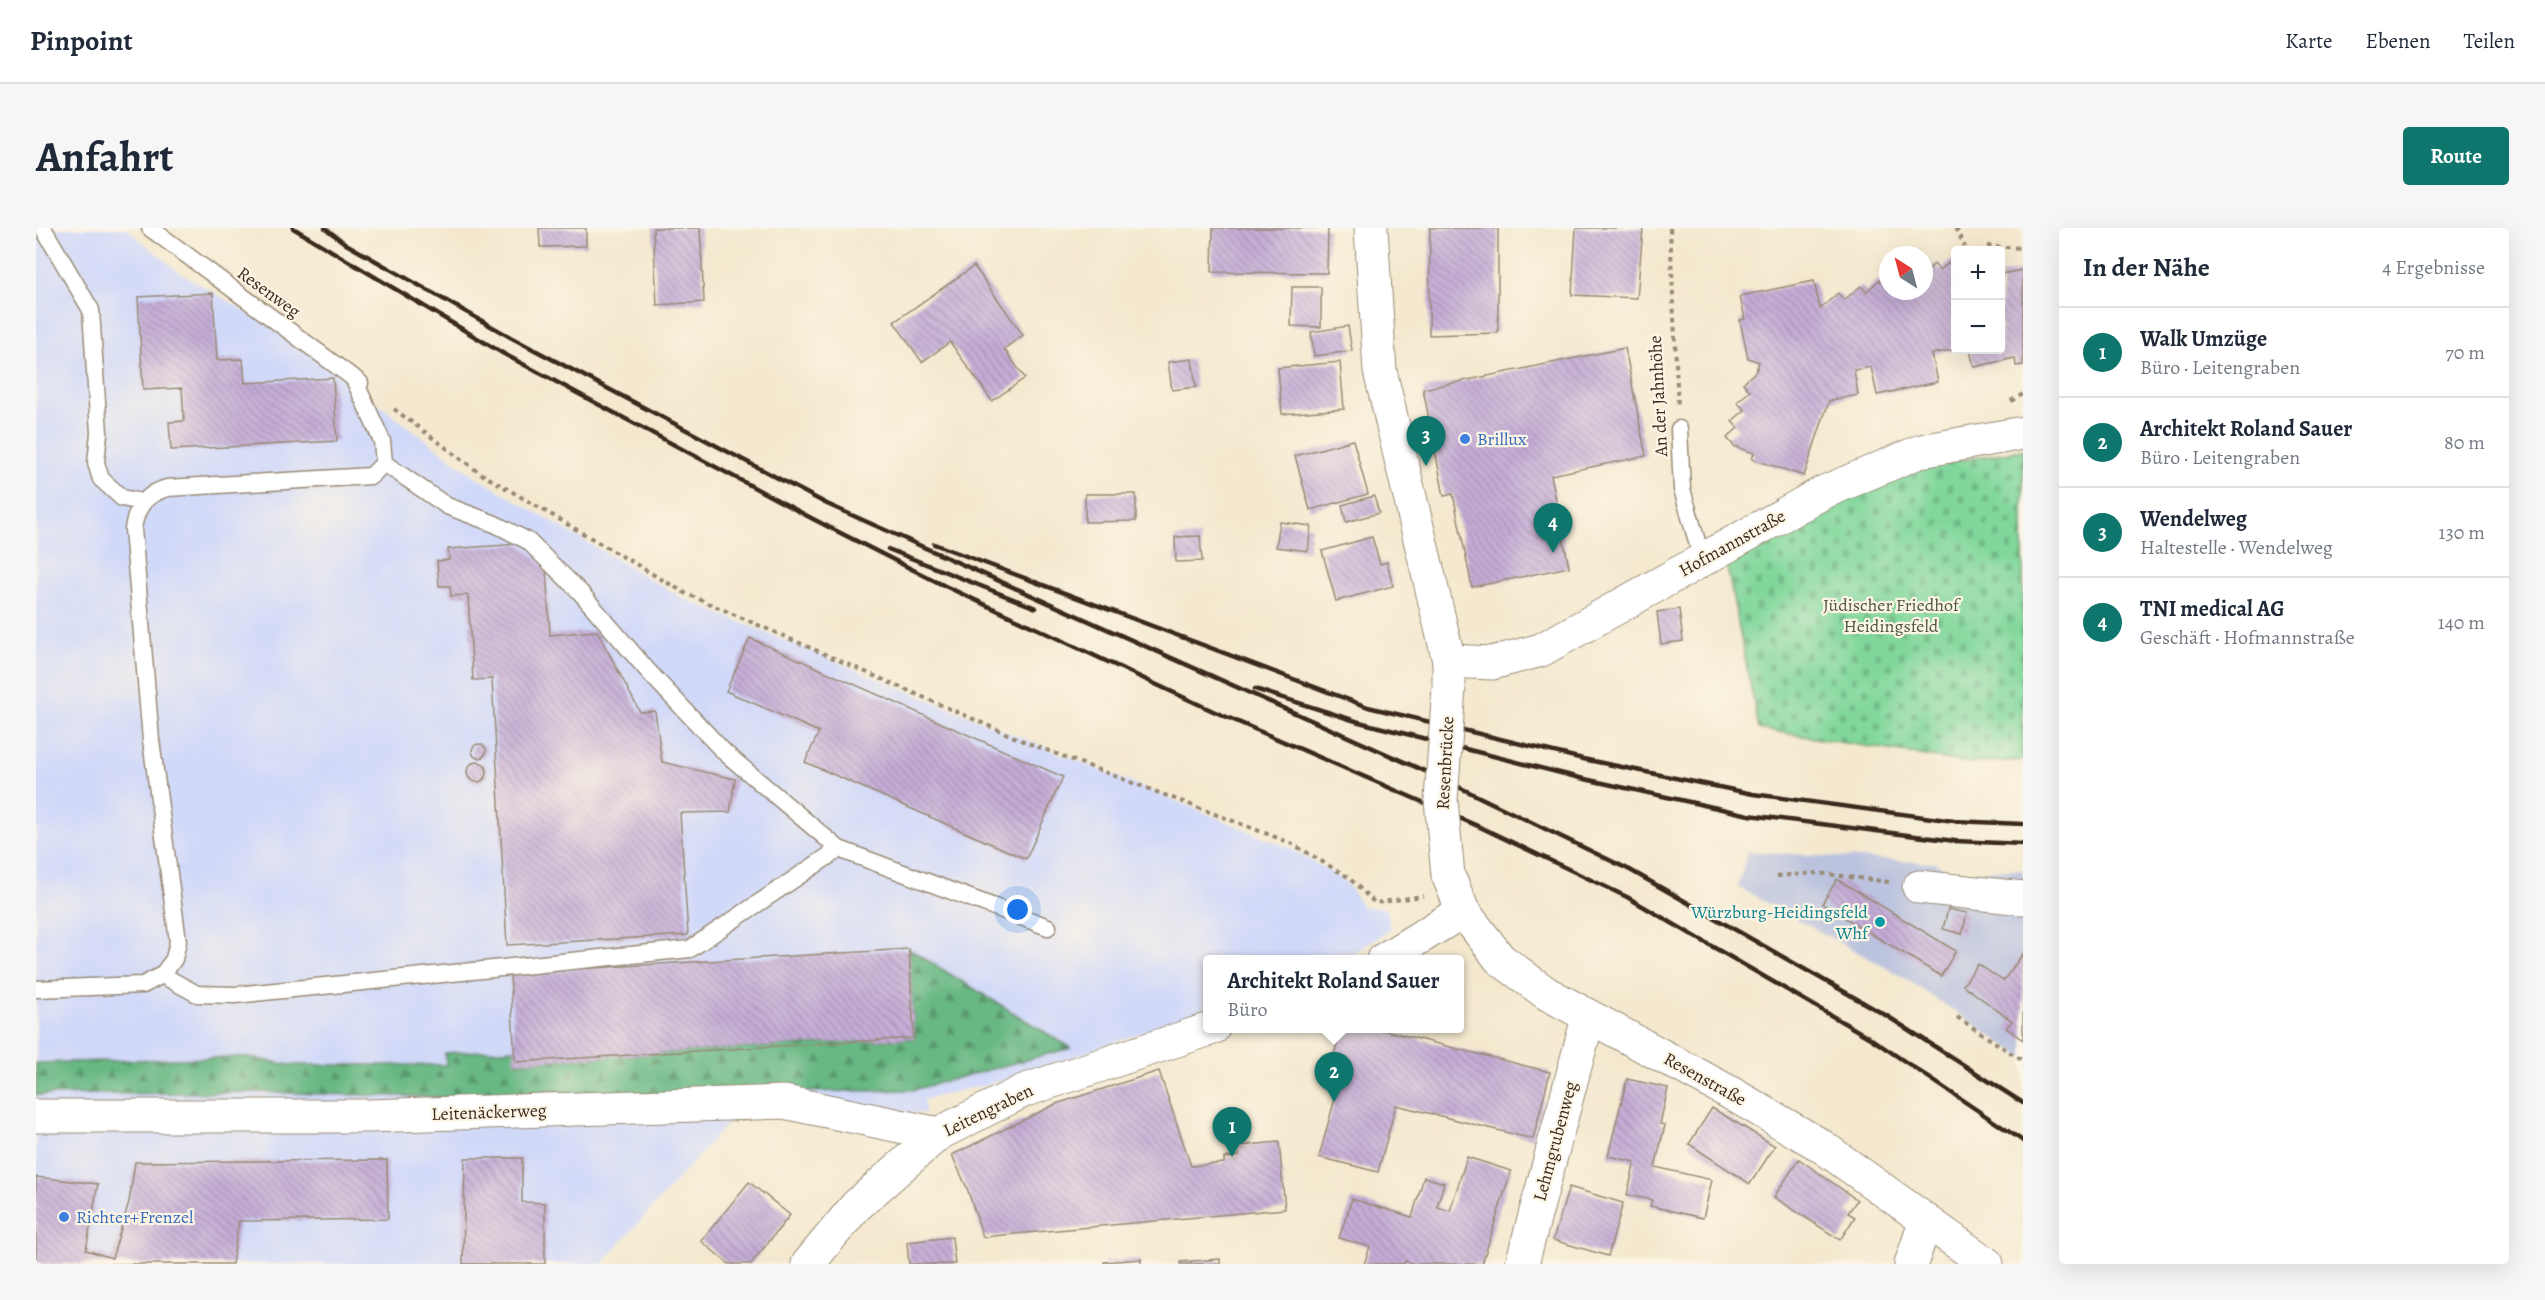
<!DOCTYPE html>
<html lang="de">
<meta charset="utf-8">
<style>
body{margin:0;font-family:Alegreya,serif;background:#f6f6f7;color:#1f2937}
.controls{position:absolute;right:18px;top:18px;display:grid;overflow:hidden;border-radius:6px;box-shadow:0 6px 24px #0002}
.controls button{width:54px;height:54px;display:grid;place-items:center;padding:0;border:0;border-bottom:2px solid #e0e1e3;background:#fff;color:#1f2937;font:30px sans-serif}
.compass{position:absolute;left:1843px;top:18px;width:54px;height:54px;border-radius:50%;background:#fff;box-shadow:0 6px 24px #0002;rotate:324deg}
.you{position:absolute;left:982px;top:682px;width:21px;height:21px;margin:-15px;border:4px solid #fff;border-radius:50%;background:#1a73e8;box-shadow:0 0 0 9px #1a73e833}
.badge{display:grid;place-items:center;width:39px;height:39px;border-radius:50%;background:#0f766e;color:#fff;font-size:20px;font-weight:700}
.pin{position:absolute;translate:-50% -50px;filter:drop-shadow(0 2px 3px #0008)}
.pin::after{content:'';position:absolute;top:32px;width:21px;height:18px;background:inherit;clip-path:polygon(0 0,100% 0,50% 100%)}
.popup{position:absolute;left:1167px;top:727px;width:261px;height:78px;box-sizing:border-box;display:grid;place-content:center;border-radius:6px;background:#fff;filter:drop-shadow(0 2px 4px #0005);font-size:20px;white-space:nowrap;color:#747a83}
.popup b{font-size:22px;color:#1f2937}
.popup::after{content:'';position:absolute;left:50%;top:100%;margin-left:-12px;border:12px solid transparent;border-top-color:#fff}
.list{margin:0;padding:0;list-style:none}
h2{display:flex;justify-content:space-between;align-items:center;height:78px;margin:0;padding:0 24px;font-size:26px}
h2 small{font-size:20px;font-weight:400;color:#747a83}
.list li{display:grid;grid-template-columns:39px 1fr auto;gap:18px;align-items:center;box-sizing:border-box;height:90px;padding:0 24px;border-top:2px solid #e0e1e3}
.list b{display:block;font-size:22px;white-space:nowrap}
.list p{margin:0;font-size:20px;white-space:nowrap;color:#747a83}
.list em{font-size:20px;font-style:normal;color:#747a83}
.map{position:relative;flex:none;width:1987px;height:1036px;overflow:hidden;border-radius:6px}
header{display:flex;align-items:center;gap:36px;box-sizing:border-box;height:84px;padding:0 30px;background:#fff;border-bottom:2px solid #e0e1e3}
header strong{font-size:28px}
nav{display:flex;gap:33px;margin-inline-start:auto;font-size:21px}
.intro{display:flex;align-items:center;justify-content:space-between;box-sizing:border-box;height:144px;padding:0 36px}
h1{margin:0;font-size:42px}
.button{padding:15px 27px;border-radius:6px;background:#0f766e;color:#fff;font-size:21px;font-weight:700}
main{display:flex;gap:36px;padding:0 36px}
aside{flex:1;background:#fff;border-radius:6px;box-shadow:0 6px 24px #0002}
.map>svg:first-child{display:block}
.built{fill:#d1d9f9}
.industrial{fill:#bbc3de}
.forest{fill:url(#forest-firs);stroke:#527150;stroke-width:1.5}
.cemetery{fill:url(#cemetery-stones);stroke:#5e805c;stroke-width:1.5}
.building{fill:url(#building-back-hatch)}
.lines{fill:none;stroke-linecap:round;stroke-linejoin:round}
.lane-casing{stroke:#988a76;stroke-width:19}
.street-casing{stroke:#988a76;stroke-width:35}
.path{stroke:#988a76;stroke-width:4;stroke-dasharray:4.5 4.5;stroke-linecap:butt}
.lane{stroke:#fff;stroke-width:16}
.street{stroke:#fff;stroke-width:33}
.rail{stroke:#3b2a1e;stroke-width:4.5}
.street-bridge-casing{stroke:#988a76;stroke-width:35;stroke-linecap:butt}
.street-bridge{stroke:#fff;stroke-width:33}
.shop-dot{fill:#3f7fe0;stroke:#fcf5e5;stroke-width:2}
.culture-dot{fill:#0f9aa8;stroke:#fcf5e5;stroke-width:2}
.labels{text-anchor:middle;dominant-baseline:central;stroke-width:4.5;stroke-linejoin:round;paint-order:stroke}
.street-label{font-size:18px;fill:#3b2a1e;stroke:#fcf5e5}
.shop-label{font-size:18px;fill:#366cbe;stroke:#fcf5e5;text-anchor:start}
.park-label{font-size:18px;fill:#4c553d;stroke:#fcf5e5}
.culture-label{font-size:18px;fill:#0d838f;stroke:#fcf5e5;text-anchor:end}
</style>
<header>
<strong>Pinpoint</strong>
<nav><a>Karte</a><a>Ebenen</a><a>Teilen</a></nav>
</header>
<div class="intro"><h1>Anfahrt</h1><a class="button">Route</a></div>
<main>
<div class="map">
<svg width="1987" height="1036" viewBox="0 0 1987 1036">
<defs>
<pattern id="forest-firs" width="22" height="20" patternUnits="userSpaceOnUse" patternTransform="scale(1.5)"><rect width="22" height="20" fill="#68b883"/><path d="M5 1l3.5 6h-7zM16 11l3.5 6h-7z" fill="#57966b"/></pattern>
<pattern id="cemetery-stones" width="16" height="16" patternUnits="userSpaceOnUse" patternTransform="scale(1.5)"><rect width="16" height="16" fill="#81d79b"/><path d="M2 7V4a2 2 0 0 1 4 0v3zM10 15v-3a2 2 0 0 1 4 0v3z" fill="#70b985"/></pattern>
<pattern id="building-back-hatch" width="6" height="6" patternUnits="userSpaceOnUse" patternTransform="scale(1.5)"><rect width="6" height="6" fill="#c5add7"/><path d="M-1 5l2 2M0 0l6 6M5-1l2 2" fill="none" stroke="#a18dae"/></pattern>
</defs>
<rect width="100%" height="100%" fill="#fcf5e5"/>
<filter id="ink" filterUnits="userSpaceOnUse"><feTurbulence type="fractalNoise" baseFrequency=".0167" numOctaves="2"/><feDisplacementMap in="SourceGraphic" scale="12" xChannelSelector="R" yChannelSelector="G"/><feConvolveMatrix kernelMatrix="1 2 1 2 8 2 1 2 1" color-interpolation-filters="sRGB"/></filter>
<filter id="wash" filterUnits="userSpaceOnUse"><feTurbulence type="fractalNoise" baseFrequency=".008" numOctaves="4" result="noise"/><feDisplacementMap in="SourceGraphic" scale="24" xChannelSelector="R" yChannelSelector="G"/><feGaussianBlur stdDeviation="1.35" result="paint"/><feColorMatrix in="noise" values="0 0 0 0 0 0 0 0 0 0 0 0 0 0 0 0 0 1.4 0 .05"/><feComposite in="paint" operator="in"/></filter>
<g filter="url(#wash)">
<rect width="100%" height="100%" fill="#f4e9cf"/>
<!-- built -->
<path class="built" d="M0,0h90l53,44 102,60 195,145 206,121 608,250 54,32 19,27 24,1 3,22 -46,29 -136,1v49l-188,67 -97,24 3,13 -193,4 -131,147h-566z"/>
<!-- industrial -->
<path class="industrial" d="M1711,623l189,12 22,15h13l20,-8h32v187l-120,-80 -165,-90z"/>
<!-- forest -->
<path class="forest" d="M873,721l162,99 -158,42 -452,8 -210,-6 -215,3v-32l210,-6 44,8h156l-1,-12 70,-4 1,13 398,-24z"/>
<!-- cemetery -->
<path class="cemetery" d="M1987,222v310l-53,3 -211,-34 -35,-177 199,-86z"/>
<g id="blocks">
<!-- building -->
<g class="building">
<path d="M503,0h47v18l-46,1z"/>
<path d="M617,0h47l4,74 -47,3z"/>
<path d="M1177,0h115l-1,45 -115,-1z"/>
<path d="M1394,0h68v105l-69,2z"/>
<path d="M1540,0h67l-6,70 -65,-3z"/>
<path d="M1916,32l4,3v86l-24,5 6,28 -61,13 -6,-28 -17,3 4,25 -29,6 -25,75 -52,-17 2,-6 -20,-7 -7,-8 11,-10 -6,-7 13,-11 -8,-8 13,-11 -7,-8 13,-12 3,-9 -11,-4 -8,-38 5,-1 -5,-23 74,-15 6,28 18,-16 6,7 17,-14 5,6 13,-12 5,6 4,-3v8h36v-17l10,-10 6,6z"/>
<path d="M938,38l49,69 -19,14 21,29 -33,23 -42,-59 -28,20 -28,-40z"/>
<path d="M1987,42v95l-7,1 -1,-8 -41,9 -4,-17h31v-76z"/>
<path d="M1256,59h29v40l-30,-1z"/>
<path d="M177,65l4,67 26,-1 2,24 88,-5 4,63 -166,9 -2,-28 15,-1 -2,-33 -39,2 -5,-93z"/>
<path d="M1312,98l4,25 -38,5 -3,-24z"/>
<path d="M1589,120l21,108 -95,19 18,92 -97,20 -19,-93 -9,2 -21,-107z"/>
<path d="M1156,131l4,28 -24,3 -4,-28z"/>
<path d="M1304,134l4,47 -62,5 -4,-46z"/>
<path d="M1317,212l15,54 -58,16 -15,-54z"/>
<path d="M1049,266h51v27l-51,1z"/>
<path d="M1338,268l5,17 -33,9 -4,-17z"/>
<path d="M1244,294l31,4 -3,25 -32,-4z"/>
<path d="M1164,308l2,25 -26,1 -1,-25z"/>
<path d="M1336,309l8,27 7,-2 6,24 -57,15 -14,-50z"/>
<path d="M485,316l25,24 4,67 47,-4 43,81 15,-1 7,51 73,17 -5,33 -50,1 8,122 -181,10 -15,-266 -19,1 -5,-85 -17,1 -1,-10h-11l-2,-25 12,-1 -1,-11z"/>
<path d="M1643,381l4,32 -22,3 -4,-32z"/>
<path d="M714,410l313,139 -37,82 -221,-97 14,-30 -93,-41z"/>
<circle cx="443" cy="523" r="7"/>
<circle cx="441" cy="544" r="10"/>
<path d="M1801,651l119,72 -15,25 -119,-72z"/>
<path d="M1912,681l19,4 -5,21 -19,-5z"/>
<path d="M873,721l5,89 -399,24 -5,-89z"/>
<path d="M1987,726v86l-17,-12 6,-7 -49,-36 15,-21 25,17z"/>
<path d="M1305,801h38l171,43 -17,67 -137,-34 -18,67 -59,-15 18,-66 -12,-3z"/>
<path d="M1123,843l32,95 33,-3v-5l15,-2 -1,-10 41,-4 6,67 -302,28 -16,-49 -15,-33 104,-51z"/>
<path d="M1591,851l41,9 -8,36 5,1 -10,42 57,13 -9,38 -53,-12 2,-6 -25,-5 8,-33 -27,-6z"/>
<path d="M1676,880l63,38 -25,38 -61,-40z"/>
<path d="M1431,929l44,14 -29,93h-67l-10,-3 -1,3h-40l6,-17 -31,-9 13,-39 60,18 12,-40 20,6 -7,24 13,4z"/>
<path d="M429,930h57v44l23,1v61h-82z"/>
<path d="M1763,931l58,41 -9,13 7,4 -15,23 -66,-43z"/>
<path d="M351,932l1,59 -149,2 -7,43h-196v-87l62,7 -12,66 26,8 17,-56 6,-40z"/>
<path d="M713,954l41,33 -39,49h-22l-28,-23z"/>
<path d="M1533,959l54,16 -15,53 -55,-16z"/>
<path d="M916,1009l3,27h-46l-2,-22z"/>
<path d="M1105,1031v5h-37v-2z"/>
<path d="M1184,1031v5h-40v-2z"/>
</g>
</g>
</g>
<g filter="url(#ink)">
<use href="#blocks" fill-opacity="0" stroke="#988a76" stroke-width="1.5"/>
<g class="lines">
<!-- lane casing -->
<g class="lane-casing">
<g id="lane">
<path d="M7,0l48,82 8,123 -3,30 5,16 21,19 20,4"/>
<path d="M114,0l210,155"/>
<path d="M1643,201l3,60 20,70"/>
<path d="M348,235l63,43 48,18 33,17 53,52 67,78 76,81 115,97 209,78"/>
<path d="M126,747l35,19 38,1 455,-46 149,-100"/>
<path d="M0,761l107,-4 19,-10 12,-16 4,-18 -27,-201 -18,-211c3,-22 13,-35 34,-41l204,-12 13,-13 -2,-22 -29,-64"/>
</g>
</g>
<!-- street casing -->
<g class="street-casing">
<g id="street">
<path d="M1335,0l9,143 69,290v21"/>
<path d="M1413,433l43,2 49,-13 281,-157 99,-42 102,-18"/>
<path d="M1412,647l15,36 37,48 46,34 181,98 93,54 167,119"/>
<path d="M1883,659l104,11"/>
<path d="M1347,732l80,-49"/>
<path d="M0,888h332l416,-14 154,32"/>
<path d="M772,1036l48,-58 82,-72 85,-43 190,-63"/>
<path d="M1486,1036l66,-246"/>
<path d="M1875,1036l14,-41"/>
</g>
</g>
<!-- path -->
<g class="path">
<path d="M1634,0l8,179"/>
<path d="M1920,0l9,19"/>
<path d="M1951,18l36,2"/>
<path d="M1975,173l12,-7"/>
<path d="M358,181l86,64 205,120 343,150 263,100 57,34 27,26 48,-7"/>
<path d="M1741,648l41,-3 71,9"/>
<path d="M1921,789l66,44"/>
</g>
<!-- lane -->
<use href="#lane" class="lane"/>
<!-- street -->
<use href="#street" class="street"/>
<!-- rail -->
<g class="rail">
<path d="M257,0l211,126 309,165 132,67 268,125 267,116 147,70 243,141 153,103"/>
<path d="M289,0l21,16 166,94 315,166 611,273 192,93 257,146 136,87"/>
<path d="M898,316l434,163 215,52 170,35 201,27 69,3"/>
<path d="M852,321l148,59"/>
<path d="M1219,461l104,33 221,56 169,37 206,26 68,3"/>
</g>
<!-- street-bridge casing -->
<g class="street-bridge-casing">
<path id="street-bridge" d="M1412,647l-7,-75 8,-113"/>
</g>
<!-- street-bridge -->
<use href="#street-bridge" class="street-bridge"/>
</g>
</g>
<!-- markers -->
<g class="shop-dot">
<circle cx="1429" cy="211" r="6"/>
<circle cx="28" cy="989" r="6"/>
</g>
<circle class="culture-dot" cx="1844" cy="694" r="6"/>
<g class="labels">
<!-- street labels -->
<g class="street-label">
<text transform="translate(233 64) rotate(36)">Resenweg</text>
<text transform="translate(1622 168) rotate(-93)">An der Jahnhöhe</text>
<text transform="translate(1696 315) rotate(-29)">Hofmannstraße</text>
<text transform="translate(1409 535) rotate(-87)">Resenbrücke</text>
<text transform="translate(1669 851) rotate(29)">Resenstraße</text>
<text transform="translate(952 882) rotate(-26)">Leitengraben</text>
<text transform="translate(453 884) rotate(-2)">Leitenäckerweg</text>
<text transform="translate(1519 913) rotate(-75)">Lehmgrubenweg</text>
</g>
<!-- shop labels -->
<g class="shop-label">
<text x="1441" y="211">Brillux</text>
<text x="40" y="989">Richter+Frenzel</text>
</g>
<!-- park labels -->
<g class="park-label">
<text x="1855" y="377">Jüdischer Friedhof<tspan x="1855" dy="21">Heidingsfeld</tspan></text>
</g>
<!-- culture labels -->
<g class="culture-label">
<text x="1832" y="684">Würzburg-Heidingsfeld<tspan x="1832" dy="21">Whf</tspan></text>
</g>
</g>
</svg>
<div class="controls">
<button>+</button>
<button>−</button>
</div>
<svg class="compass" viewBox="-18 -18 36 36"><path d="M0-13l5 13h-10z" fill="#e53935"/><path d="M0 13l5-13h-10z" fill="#747a83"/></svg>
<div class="you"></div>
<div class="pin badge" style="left:1196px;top:929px">1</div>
<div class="pin badge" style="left:1298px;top:874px">2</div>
<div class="popup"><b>Architekt Roland Sauer</b>Büro</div>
<div class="pin badge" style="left:1390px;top:238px">3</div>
<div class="pin badge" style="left:1517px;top:325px">4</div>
</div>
<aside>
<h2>In der Nähe<small>4 Ergebnisse</small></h2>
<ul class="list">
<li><span class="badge">1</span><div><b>Walk Umzüge</b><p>Büro · Leitengraben</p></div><em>70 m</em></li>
<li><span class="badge">2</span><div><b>Architekt Roland Sauer</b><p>Büro · Leitengraben</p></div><em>80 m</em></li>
<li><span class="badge">3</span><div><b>Wendelweg</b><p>Haltestelle · Wendelweg</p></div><em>130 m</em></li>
<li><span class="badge">4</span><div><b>TNI medical AG</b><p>Geschäft · Hofmannstraße</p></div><em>140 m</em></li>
</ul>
</aside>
</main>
